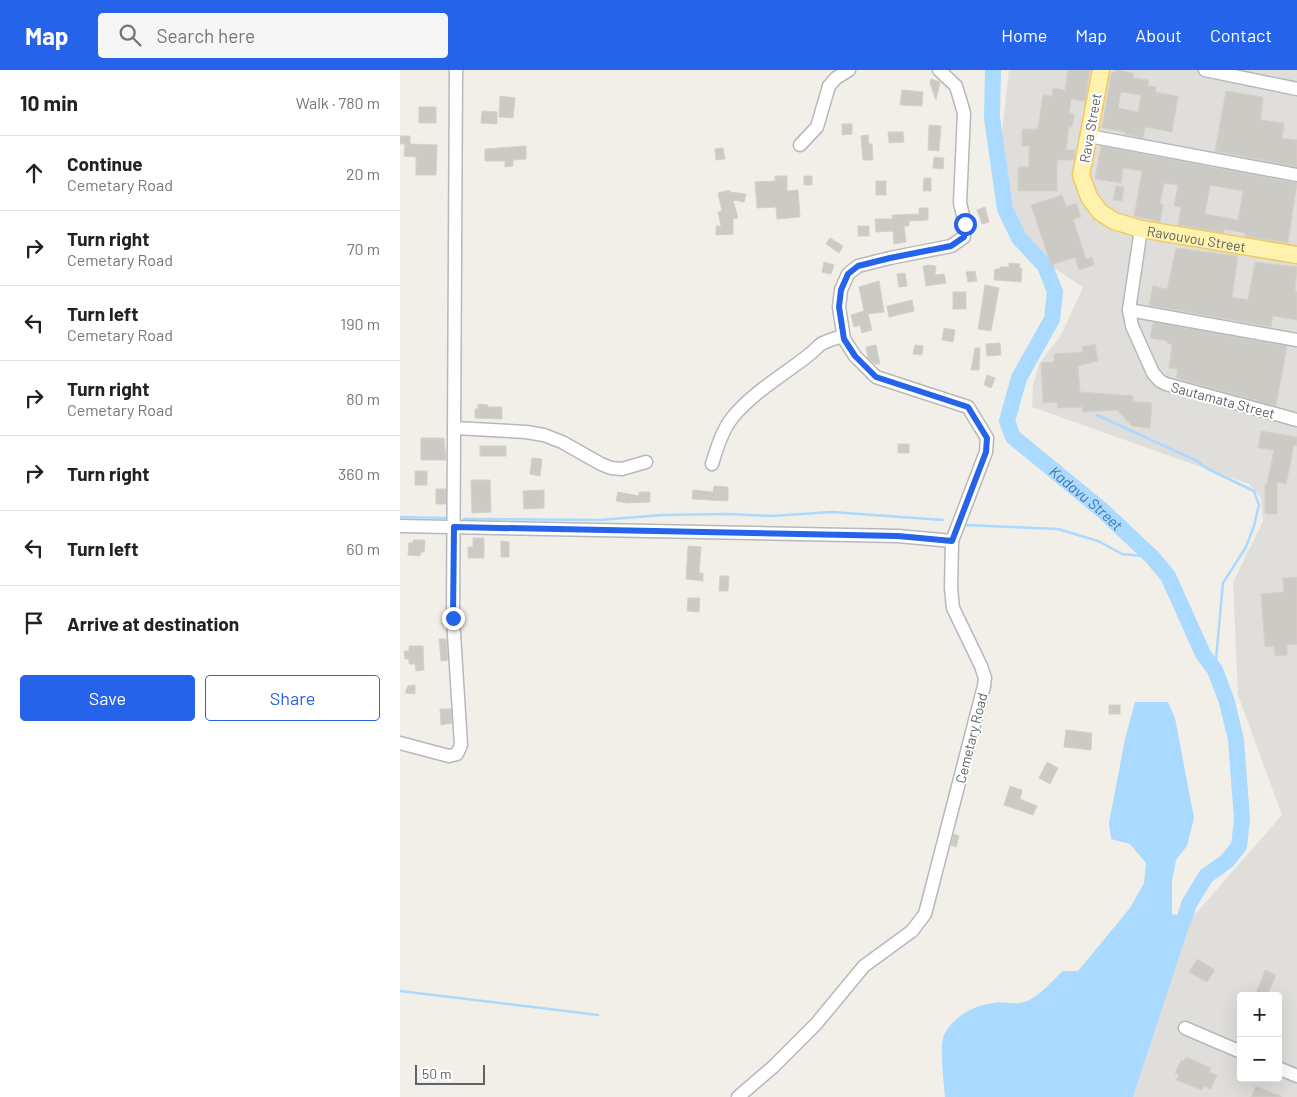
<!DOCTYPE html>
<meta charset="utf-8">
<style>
body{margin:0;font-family:Barlow,sans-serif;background:#f6f6f6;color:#222}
.controls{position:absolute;right:15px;bottom:15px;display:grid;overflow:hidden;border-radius:5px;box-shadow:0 5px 20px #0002}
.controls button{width:45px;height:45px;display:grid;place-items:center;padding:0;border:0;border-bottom:1px solid #e0e0e0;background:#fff;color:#222;font:25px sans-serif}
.scale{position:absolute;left:15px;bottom:12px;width:70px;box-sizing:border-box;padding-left:5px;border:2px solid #5f6368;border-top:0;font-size:14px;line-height:18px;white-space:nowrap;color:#5f6368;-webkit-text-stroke:4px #fff;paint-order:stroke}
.stop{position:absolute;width:15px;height:15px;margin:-11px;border:4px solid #2563eb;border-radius:50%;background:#fff}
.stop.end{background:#2563eb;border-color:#fff;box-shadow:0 1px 5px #0008}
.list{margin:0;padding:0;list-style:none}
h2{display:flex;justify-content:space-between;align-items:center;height:65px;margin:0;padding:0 20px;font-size:21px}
h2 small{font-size:16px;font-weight:400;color:#767676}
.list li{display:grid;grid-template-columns:32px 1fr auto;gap:15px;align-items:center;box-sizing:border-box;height:75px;padding:0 20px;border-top:1px solid #e0e0e0}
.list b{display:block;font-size:19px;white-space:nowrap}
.list p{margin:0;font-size:16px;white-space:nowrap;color:#767676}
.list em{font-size:16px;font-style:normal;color:#767676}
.actions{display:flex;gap:10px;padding:15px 20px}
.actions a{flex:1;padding:11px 0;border:1px solid #2563eb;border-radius:5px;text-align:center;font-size:18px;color:#2563eb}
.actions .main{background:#2563eb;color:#fff}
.icon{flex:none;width:28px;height:28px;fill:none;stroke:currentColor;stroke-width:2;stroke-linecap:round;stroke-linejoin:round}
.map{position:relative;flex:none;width:897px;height:1027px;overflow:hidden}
header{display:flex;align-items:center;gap:30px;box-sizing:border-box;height:70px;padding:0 25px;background:#2563eb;color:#fff}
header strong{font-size:24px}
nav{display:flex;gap:28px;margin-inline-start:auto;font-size:18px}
.search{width:350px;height:45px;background:#f6f6f6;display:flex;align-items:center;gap:12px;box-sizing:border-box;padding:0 18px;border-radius:5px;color:#767676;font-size:19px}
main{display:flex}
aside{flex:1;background:#fff}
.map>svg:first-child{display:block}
.industrial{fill:#e0deda;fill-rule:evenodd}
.water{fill:#aadaff}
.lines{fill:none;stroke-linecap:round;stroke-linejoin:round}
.stream{stroke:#aadaff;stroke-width:2.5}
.river{stroke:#aadaff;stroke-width:16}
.building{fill:#cccac5;stroke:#d6d1c6;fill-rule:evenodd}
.minor-casing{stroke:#b5b8bc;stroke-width:15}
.major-casing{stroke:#f2c960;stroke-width:19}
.minor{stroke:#fff;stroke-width:12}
.major{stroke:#fff2af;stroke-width:16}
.route{stroke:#2563eb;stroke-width:6}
.labels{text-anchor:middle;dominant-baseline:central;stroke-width:4;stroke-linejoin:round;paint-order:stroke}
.street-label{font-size:14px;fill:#5f6368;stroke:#fff}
.water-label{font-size:15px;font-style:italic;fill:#4174aa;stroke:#fff}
</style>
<header>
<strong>Map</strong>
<div class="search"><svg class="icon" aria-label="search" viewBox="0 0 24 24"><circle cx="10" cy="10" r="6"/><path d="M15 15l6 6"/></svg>Search here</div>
<nav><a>Home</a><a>Map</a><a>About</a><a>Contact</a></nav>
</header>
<main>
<aside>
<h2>10 min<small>Walk · 780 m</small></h2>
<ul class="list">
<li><svg class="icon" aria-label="ahead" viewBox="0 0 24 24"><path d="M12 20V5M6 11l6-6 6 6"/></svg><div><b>Continue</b><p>Cemetary Road</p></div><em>20 m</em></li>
<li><svg class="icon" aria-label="right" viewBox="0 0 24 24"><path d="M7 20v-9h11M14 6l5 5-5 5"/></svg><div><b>Turn right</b><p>Cemetary Road</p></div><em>70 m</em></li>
<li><svg class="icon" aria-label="left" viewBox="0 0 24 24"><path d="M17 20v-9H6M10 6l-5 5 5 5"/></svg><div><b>Turn left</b><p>Cemetary Road</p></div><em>190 m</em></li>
<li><svg class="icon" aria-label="right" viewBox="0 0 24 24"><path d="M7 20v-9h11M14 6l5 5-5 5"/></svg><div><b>Turn right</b><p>Cemetary Road</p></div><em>80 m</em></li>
<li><svg class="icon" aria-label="right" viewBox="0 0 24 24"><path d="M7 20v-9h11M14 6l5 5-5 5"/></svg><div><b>Turn right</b></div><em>360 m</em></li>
<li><svg class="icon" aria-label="left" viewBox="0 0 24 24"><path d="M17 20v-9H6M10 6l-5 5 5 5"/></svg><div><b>Turn left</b></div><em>60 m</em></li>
<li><svg class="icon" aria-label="arrive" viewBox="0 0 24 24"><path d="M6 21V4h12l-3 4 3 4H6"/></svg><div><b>Arrive at destination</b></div></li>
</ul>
<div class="actions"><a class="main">Save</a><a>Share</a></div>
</aside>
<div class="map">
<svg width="897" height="1027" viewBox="0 0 897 1027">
<rect width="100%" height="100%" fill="#f1efe8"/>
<!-- industrial -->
<path class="industrial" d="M609,0h288v1027h-164l59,-179 90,-103 -44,-120 -5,-113 30,-61 -2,-23 -12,-14 -217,-77 1,-21 6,-22 22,-29 22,-48 -32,-21 -30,-39 -15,-33 -6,-44zM841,926h37v82h-37z"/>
<!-- water -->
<path class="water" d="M735,632h33l7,16 19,100 -7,28 -11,14 -4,21v33l20,4 -59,179h-188c-1,-13 -6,-51 -1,-62 9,-18 30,-30 50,-32 14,-2 24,4 37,-4 12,-7 22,-19 32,-28h15l52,-63 14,-25 2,-20 -16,-19 -19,-5 -2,-16 16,-84z"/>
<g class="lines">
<!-- stream -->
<g class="stream">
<path d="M697,345l100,46 11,8 46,22 5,14 -5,21 -8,21 -23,36 -8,87"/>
<path d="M0,447l48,1"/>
<path d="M64,449l136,1 62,-5 67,-1 42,2 61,-4 111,8"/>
<path d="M565,455l93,4 40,12 24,13 30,3"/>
<path d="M0,921l198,24"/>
</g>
<!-- river -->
<path class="river" id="s1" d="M593,0l-1,48 13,91 14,29 26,28 10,26 -3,27 -33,59 -12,43 6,16 89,73 50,47 16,19 35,78 12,16 12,32 9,38 6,79 -3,27 -12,15 -21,15 -17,28 -4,13"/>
</g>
<!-- building -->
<g class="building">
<path d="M668,0h22l-5,31 -14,-2 -2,14 5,1 -2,13h-3l-3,23h9l-1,10h-17v31h-39v-24h11v-21h-7v-17h16l5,-34 9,1 1,-8 12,2z"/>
<path d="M717,0l17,3 -1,5 16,2 -1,6 8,1 -1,5 23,4 -6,36 -27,-5 -2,11 -19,-4 1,-2 -23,-4 9,-54zM721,22l20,3 -3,17 -20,-4z"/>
<path d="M531,9l9,3 -4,18 -6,-17z"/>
<path d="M502,20l21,2 -1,14 -22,-1z"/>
<path d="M826,21l37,6 -2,23 23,3 -2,15 15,2v27l-82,-16z"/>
<path d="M100,26l15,2 -2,20 -14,-1z"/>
<rect x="19" y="37" width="17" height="16"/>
<path d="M82,41l15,1v12l-16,-1z"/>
<path d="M442,54h10v10l-10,1z"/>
<path d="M529,55l12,1 -2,25 -11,-1z"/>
<path d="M488,62h15l1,10 -15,1z"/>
<path d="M468,65l1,9h3l1,16h-10l-2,-24z"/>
<path d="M0,66h10v8l27,1 -1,30h-20v-18l-12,-1 1,-12h-5z"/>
<path d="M126,76v13l-13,1v6l-8,1v-6h-20v-12z"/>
<path d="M701,76l196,37 -9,60 -43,-7v-3l-21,-4v4l-46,-8 3,-18 -7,-1 4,-21 -14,-2 -4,21 3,1 -3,17 -26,-6 8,-45 -19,-3 -2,15 -26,-4zM810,115l33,6 -5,29 -33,-6z"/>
<path d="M323,78l2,11 -9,1 -1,-11z"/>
<path d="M534,87l10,1 -1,11 -10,-1z"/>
<path d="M375,106h12v15l11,-1 2,27 -23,2 -1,-12 -19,1 -2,-26 20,-1z"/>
<rect x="404" y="106" width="8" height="9"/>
<path d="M524,108h7v13h-8z"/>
<rect x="476" y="111" width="10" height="14"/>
<path d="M716,116l8,1 -2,14 -9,-1z"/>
<path d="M329,120l1,2 16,2 -2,8 -11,-2 5,18 -5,1v15l-17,1v-9h5l-3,-14 4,-1 -4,-18z"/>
<path d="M662,125l4,12 10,-4 5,14 -8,2 13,40 6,-2 2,8 -15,5 -4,-13 -24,8 -20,-60z"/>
<path d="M585,137l4,15 -7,2 -5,-14z"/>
<path d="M519,138h9v12l-19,1v5h-5l2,16 -12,2 -1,-13 -17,1 -1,-13h17v-4l27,-1z"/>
<rect x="458" y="156" width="11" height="10"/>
<path d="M430,168l13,8 -4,7 -13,-9z"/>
<path d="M776,178l62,8 -6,41 16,3 7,-38 42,5 -2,25h2v28l-24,-4 -2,11 -122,-22 4,-19 14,3z"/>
<path d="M424,192l10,3 -3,9 -9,-2z"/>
<path d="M609,193l11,1 -1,4h3l-1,14 -27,-2 1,-11h5v-2h9z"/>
<path d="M528,195l8,1 -1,9 9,-1 2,9 -20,3 -3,-20z"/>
<path d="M575,201l2,10 -9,1 -2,-10z"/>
<path d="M505,203l2,13 -8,1 -2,-13z"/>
<path d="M479,211l5,31 -16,2 4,16 -10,3 -2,-8 -6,2 -3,-12 13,-4 -5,-24z"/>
<path d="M585,215l14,3 -8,43 -13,-2z"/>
<rect x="553" y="222" width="13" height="17"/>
<path d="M512,230l2,11 -25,6 -2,-11z"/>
<path d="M753,252l134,24 -11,60 -100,-28 2,-9 -9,-1 3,-24 -5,-1v-2l-17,-3z"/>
<path d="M544,258l11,2 -2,12 -11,-2z"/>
<path d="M600,273l1,12 -14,1 -1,-12z"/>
<path d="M695,274l3,17 -20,5 2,26 53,4v5l19,2 -2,25 -18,-2 -15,-16 -34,2 -1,-5 -24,1 -1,-6 -14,1 -2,-40 13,-1v-8l29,-2 -1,-5z"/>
<path d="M476,275l4,19h-5l-7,-6 -2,-11z"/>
<path d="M515,275l8,1 -1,9 -9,-1z"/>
<path d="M575,278h5l-1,22h-8z"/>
<path d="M587,305l8,3 -4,10 -7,-3z"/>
<path d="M78,334l10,1v2h14v12l-27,-1v-9h3z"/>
<path d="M861,361l36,6v9l-3,-1 -8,39 -9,-2v32h-12v-30h2l7,-34 -16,-2z"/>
<path d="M21,368h23l2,22h-25z"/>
<rect x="498" y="374" width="11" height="9"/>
<rect x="80" y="376" width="26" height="10"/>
<path d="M132,388l10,1 -2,17 -10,-2z"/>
<rect x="15" y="401" width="12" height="14"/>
<path d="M71,410h19l1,32 -19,1z"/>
<path d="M314,416l14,1v14l-36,-2 1,-9 20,2z"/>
<rect x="36" y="419" width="10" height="15"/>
<path d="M144,420v18l-20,1 -1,-18z"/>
<path d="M218,422l21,4v-4h11v10l-23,1 -11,-2z"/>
<path d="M73,468h11v20h-16v-11h5z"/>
<path d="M13,470h12l-1,12h-3l-1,4 -12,-1 1,-12h4z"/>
<path d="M101,471l8,1v15h-8z"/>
<path d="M288,476l13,1 -2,26h4v8l-17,-2z"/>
<path d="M320,506h9l-1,15h-9z"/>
<path d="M897,507v67l-10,1v10l-12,1 -1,-10 -9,1 -4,-53 23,-2 -1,-14z"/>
<path d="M288,528h12l-1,14 -12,-1z"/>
<path d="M39,569h7l2,21 -7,1z"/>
<path d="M9,576h14l1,24 -8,1 -1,-7h-6v-5h-4l-1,-8h5z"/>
<path d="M15,615v9l-10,-1 3,-7z"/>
<rect x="709" y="635" width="11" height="9"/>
<path d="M40,639h11l1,14 -11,2z"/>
<path d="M666,660l26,3 -1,17 -27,-3z"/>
<path d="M647,692l11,6 -8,16 -11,-6z"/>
<path d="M610,716l12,4 -2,9 17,7 -4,9 -29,-10z"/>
<path d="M554,764l5,2 -3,11 -5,-2z"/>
<path d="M797,889l18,11 -8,12 -18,-10z"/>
<path d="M865,900l11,5 -9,21h-12z"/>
<path d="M786,987l25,11 -2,4 8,3 -6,14 -7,-3 -2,4 -26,-10 3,-5 -4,-2 6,-13 3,1z"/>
<path d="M856,1016l26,11h-31z"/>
</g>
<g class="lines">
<!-- minor casing -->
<g class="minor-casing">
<g id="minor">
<path d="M805,0l92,19"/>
<path d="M689,66l208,39"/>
<path d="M400,75l17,-18 12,-41 7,-8 13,-8"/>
<path d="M741,159l-12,81 3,16 21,47 7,8 6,3 131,36"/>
<path d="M729,240l168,30"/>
<path d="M55,358l71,4 18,3 18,7 39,22 10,4 11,1 24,-7"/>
<path d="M312,394c5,-16 10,-33 20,-46 22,-27 52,-43 78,-64 4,-3 7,-7 11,-10 7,-4 15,-6 22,-8"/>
<path d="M0,456l498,10 54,5"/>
<path d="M0,673l49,13 8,-2 4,-9 -8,-127 3,-548"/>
<path d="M785,958l56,24"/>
<path d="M878,998l19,8"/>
<path d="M338,1027l35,-30 43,-43 48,-58 48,-35 13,-17 59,-228 1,-8 -4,-12 -28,-58 -2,-20 1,-47 34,-89 1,-14 -19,-31 -92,-30 -21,-21 -11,-17 -5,-32 2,-17 7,-16 10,-8 32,-8 61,-12 13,-9 1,-13 -5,-21 4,-90 -8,-27 -17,-16"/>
</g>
</g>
<!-- major casing -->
<g class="major-casing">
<g id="major">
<path id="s2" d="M701,0l-20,105 8,22 11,15 14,9 27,8 156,26"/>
</g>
</g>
<!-- minor -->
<use href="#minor" class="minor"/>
<!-- major -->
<use href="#major" class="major"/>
</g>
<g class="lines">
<!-- route -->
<path class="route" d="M53,548l1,-91 444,9 54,5 34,-89 1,-14 -19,-31 -92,-30 -21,-21 -11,-17 -5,-32 2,-17 7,-16 10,-8 32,-8 61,-12 13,-9 1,-13"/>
</g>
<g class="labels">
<!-- street labels -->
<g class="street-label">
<text transform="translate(690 58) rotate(-80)">Rava Street</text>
<text stroke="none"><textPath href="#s2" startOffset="250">Ravouvou Street</textPath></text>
<text transform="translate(823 330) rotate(15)">Sautamata Street</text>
<text transform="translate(571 668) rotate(-76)">Cemetary Road</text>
</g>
<!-- water labels -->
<g class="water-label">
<text stroke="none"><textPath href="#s1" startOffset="490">Kadavu Street</textPath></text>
</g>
</g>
</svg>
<div class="controls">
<button>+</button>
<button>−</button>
</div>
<div class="scale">50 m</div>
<div class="stop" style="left:565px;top:154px"></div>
<div class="stop end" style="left:53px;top:548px"></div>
</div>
</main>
